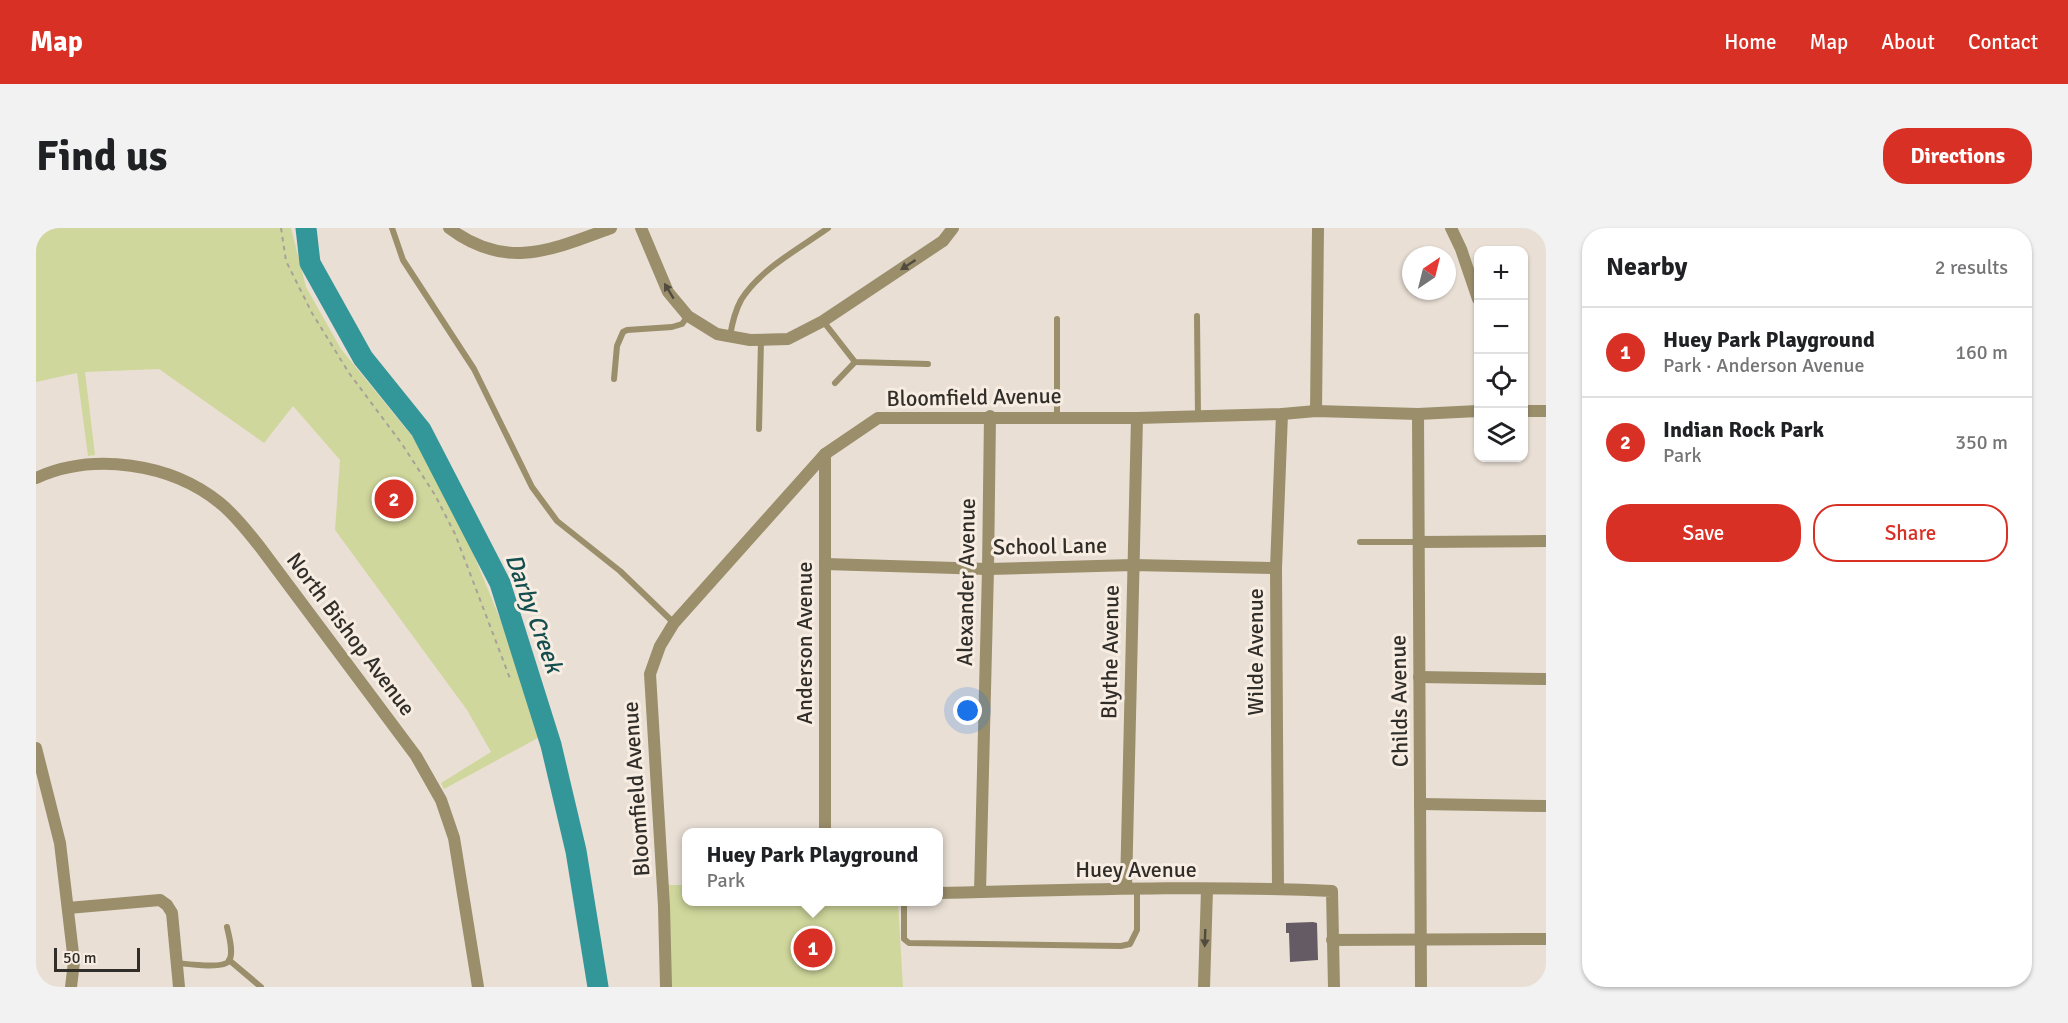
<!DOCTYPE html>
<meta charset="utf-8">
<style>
body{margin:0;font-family:Signika,sans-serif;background:#f2f2f2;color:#202124}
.controls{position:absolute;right:18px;top:18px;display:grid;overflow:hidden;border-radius:12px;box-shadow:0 2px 4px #0004}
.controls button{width:54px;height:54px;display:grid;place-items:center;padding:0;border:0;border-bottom:2px solid #e0e0e0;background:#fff;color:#202124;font:30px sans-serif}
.compass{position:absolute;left:1366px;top:18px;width:54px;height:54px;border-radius:50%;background:#fff;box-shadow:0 2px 4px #0004;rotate:35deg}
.scale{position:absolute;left:18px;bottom:15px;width:86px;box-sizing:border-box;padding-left:6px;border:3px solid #312e2a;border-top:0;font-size:16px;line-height:21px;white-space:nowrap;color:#312e2a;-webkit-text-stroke:4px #f7ede2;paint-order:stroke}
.you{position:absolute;left:932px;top:483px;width:21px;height:21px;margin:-15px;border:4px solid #fff;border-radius:50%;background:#1a73e8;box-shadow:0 0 0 9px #1a73e833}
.badge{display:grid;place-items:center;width:39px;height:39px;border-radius:50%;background:#d93025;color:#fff;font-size:20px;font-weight:700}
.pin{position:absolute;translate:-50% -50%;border:3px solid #fff;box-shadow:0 2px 6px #0006}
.popup{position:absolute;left:646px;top:600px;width:261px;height:78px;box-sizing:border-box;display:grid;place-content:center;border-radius:12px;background:#fff;filter:drop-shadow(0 2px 4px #0005);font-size:20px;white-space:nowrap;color:#757577}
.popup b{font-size:22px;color:#202124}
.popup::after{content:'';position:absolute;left:50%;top:100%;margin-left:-12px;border:12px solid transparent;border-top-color:#fff}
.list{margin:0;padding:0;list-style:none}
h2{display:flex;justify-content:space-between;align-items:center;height:78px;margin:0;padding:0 24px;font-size:26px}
h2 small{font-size:20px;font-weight:400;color:#757577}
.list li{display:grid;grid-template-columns:39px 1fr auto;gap:18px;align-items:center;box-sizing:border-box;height:90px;padding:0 24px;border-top:2px solid #e0e0e0}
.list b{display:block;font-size:22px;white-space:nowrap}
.list p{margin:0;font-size:20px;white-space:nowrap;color:#757577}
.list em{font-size:20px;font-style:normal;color:#757577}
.actions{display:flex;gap:12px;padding:18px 24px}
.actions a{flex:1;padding:14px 0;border:2px solid #d93025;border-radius:24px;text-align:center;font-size:21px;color:#d93025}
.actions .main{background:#d93025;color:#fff}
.icon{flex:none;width:33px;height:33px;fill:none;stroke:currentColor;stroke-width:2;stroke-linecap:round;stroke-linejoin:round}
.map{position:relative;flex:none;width:1510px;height:759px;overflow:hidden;border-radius:24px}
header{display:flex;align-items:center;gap:36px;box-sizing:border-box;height:84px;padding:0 30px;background:#d93025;color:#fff}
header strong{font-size:28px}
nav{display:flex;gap:33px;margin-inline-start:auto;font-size:21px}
.intro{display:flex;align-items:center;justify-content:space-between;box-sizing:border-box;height:144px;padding:0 36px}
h1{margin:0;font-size:42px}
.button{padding:15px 27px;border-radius:24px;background:#d93025;color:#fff;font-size:21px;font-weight:700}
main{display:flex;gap:36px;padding:0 36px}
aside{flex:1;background:#fff;border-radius:24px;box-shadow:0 2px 4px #0004}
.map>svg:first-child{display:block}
.green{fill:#d0d79c}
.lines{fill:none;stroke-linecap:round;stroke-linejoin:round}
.river{stroke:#33979a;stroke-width:21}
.building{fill:#645b65}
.path{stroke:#a8a199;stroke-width:2;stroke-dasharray:4.5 4.5;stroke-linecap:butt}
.service{stroke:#9a8e6b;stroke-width:6}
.minor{stroke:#9a8e6b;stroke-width:12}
.oneway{fill:#504b3e}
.labels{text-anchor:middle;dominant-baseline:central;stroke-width:6;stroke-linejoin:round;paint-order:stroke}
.street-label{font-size:22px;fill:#312e2a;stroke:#f7ede2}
.water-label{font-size:24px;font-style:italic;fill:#144d4e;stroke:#f7ede2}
</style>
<header>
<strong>Map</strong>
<nav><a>Home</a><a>Map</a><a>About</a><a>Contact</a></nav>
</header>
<div class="intro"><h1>Find us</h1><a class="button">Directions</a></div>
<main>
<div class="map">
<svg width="1510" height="759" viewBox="0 0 1510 759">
<rect width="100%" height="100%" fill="#e9dfd5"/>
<!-- green -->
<g class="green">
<path d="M0,0h255l15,59 35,62 97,119 109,265 -103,56 -3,-6 50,-31 -24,-42 -132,-180 5,-70 -47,-54 -29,37 -105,-74 -74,3 10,83 -7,1 -11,-83 -41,9z"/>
<path d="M629,657h22v17h211l5,85h-235z"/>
</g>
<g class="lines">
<!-- river -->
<path class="river" d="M270,0l4,35 53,95 58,72 79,153 51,162 25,106 22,136"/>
</g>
<!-- building -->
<path class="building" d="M1277,694l4,1 1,37 -28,2 -1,-29h-3v-10z"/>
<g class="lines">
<!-- path -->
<path class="path" d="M245,0l5,33 26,52 37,60 53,71 33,51 20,39 56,147"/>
<!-- service -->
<g class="service">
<path d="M356,0l11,32 71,109 58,118 25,34 63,50 54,52"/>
<path d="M1161,88l1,100"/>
<path d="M1021,91v98"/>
<path d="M787,93l32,41 73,2"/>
<path d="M694,108c2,-12 5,-25 11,-36 18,-30 59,-52 87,-72"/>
<path d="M578,151l3,-33 6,-14 4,-2 45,-3 10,-3 6,-8"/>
<path d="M799,155l20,-21"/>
<path d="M723,201l2,-89"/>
<path d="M1324,314h59"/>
<path d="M868,674v37l5,4 212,3 9,-2 7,-14v-42"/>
<path d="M193,732l32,27"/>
<path d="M141,735c10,1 47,6 52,-2 5,-8 0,-25 -2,-34"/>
</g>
<!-- minor -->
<g class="minor">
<path d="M413,0c57,43 102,22 162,0"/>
<path d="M605,0l27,64 20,24 29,18 33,6 38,-1 35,-18 120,-80 10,-13"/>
<path d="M1415,0l10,21 17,50"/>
<path d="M1280,183l2,-183"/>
<path d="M1488,183h22"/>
<path d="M1382,186l3,573"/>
<path d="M789,226v378"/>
<path d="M0,250c57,-26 135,-15 184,25 16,13 28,29 40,44l156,209 25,44 13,38 24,149"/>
<path d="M1384,314l126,-1"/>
<path d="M789,336l163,5 145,-4 143,3"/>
<path d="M1383,449l127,2"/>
<path d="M0,520l24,95 14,119 -3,25"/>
<path d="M1385,576l125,2"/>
<path d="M1090,660l11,-470"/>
<path d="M1242,661l-2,-321 6,-154"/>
<path d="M944,664l8,-323 2,-153"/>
<path d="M903,665c131,-3 262,-8 393,-2l2,96"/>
<path d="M32,680l92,-8 7,5 5,8 7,74"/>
<path d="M1296,712l214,-1"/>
<path d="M630,759l-2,-81 -14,-232 10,-28 14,-23 151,-169 53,-36h259l145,-4 34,-3 102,3 60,-3"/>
<path d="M1168,759l3,-98"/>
</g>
</g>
<!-- one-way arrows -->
<defs><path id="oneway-solid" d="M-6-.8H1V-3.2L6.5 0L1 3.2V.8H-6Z" transform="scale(1.5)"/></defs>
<g class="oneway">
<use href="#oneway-solid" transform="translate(872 37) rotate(147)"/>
<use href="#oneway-solid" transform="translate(633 63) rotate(-121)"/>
<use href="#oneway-solid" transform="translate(1169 710) rotate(92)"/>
</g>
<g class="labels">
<!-- street labels -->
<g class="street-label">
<text transform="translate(938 169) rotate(-1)">Bloomfield Avenue</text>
<text transform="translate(1014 318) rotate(-1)">School Lane</text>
<text transform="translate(930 354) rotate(-89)">Alexander Avenue</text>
<text transform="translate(315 406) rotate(53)">North Bishop Avenue</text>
<text transform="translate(768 415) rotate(-90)">Anderson Avenue</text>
<text transform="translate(1074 424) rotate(-89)">Blythe Avenue</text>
<text transform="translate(1219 424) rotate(-90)">Wilde Avenue</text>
<text transform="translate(1363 473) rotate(-91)">Childs Avenue</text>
<text transform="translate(600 561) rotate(-94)">Bloomfield Avenue</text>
<text x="1100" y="641">Huey Avenue</text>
</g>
<!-- water labels -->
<g class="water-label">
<text transform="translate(498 385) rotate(70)">Darby Creek</text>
</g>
</g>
</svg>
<div class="controls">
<button>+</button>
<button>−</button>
<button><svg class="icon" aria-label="locate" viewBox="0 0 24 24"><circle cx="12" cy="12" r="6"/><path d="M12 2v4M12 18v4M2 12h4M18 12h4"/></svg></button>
<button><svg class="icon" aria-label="layers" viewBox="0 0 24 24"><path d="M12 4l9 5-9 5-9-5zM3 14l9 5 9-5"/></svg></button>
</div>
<svg class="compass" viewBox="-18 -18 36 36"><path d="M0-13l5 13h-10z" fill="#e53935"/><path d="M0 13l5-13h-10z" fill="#757577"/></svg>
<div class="scale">50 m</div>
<div class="you"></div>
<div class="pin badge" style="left:777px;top:720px">1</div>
<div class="popup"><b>Huey Park Playground</b>Park</div>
<div class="pin badge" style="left:358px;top:271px">2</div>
</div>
<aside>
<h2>Nearby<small>2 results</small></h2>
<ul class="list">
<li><span class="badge">1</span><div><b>Huey Park Playground</b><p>Park · Anderson Avenue</p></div><em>160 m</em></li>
<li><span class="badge">2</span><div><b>Indian Rock Park</b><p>Park</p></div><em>350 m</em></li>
</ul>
<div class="actions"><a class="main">Save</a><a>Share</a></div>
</aside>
</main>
